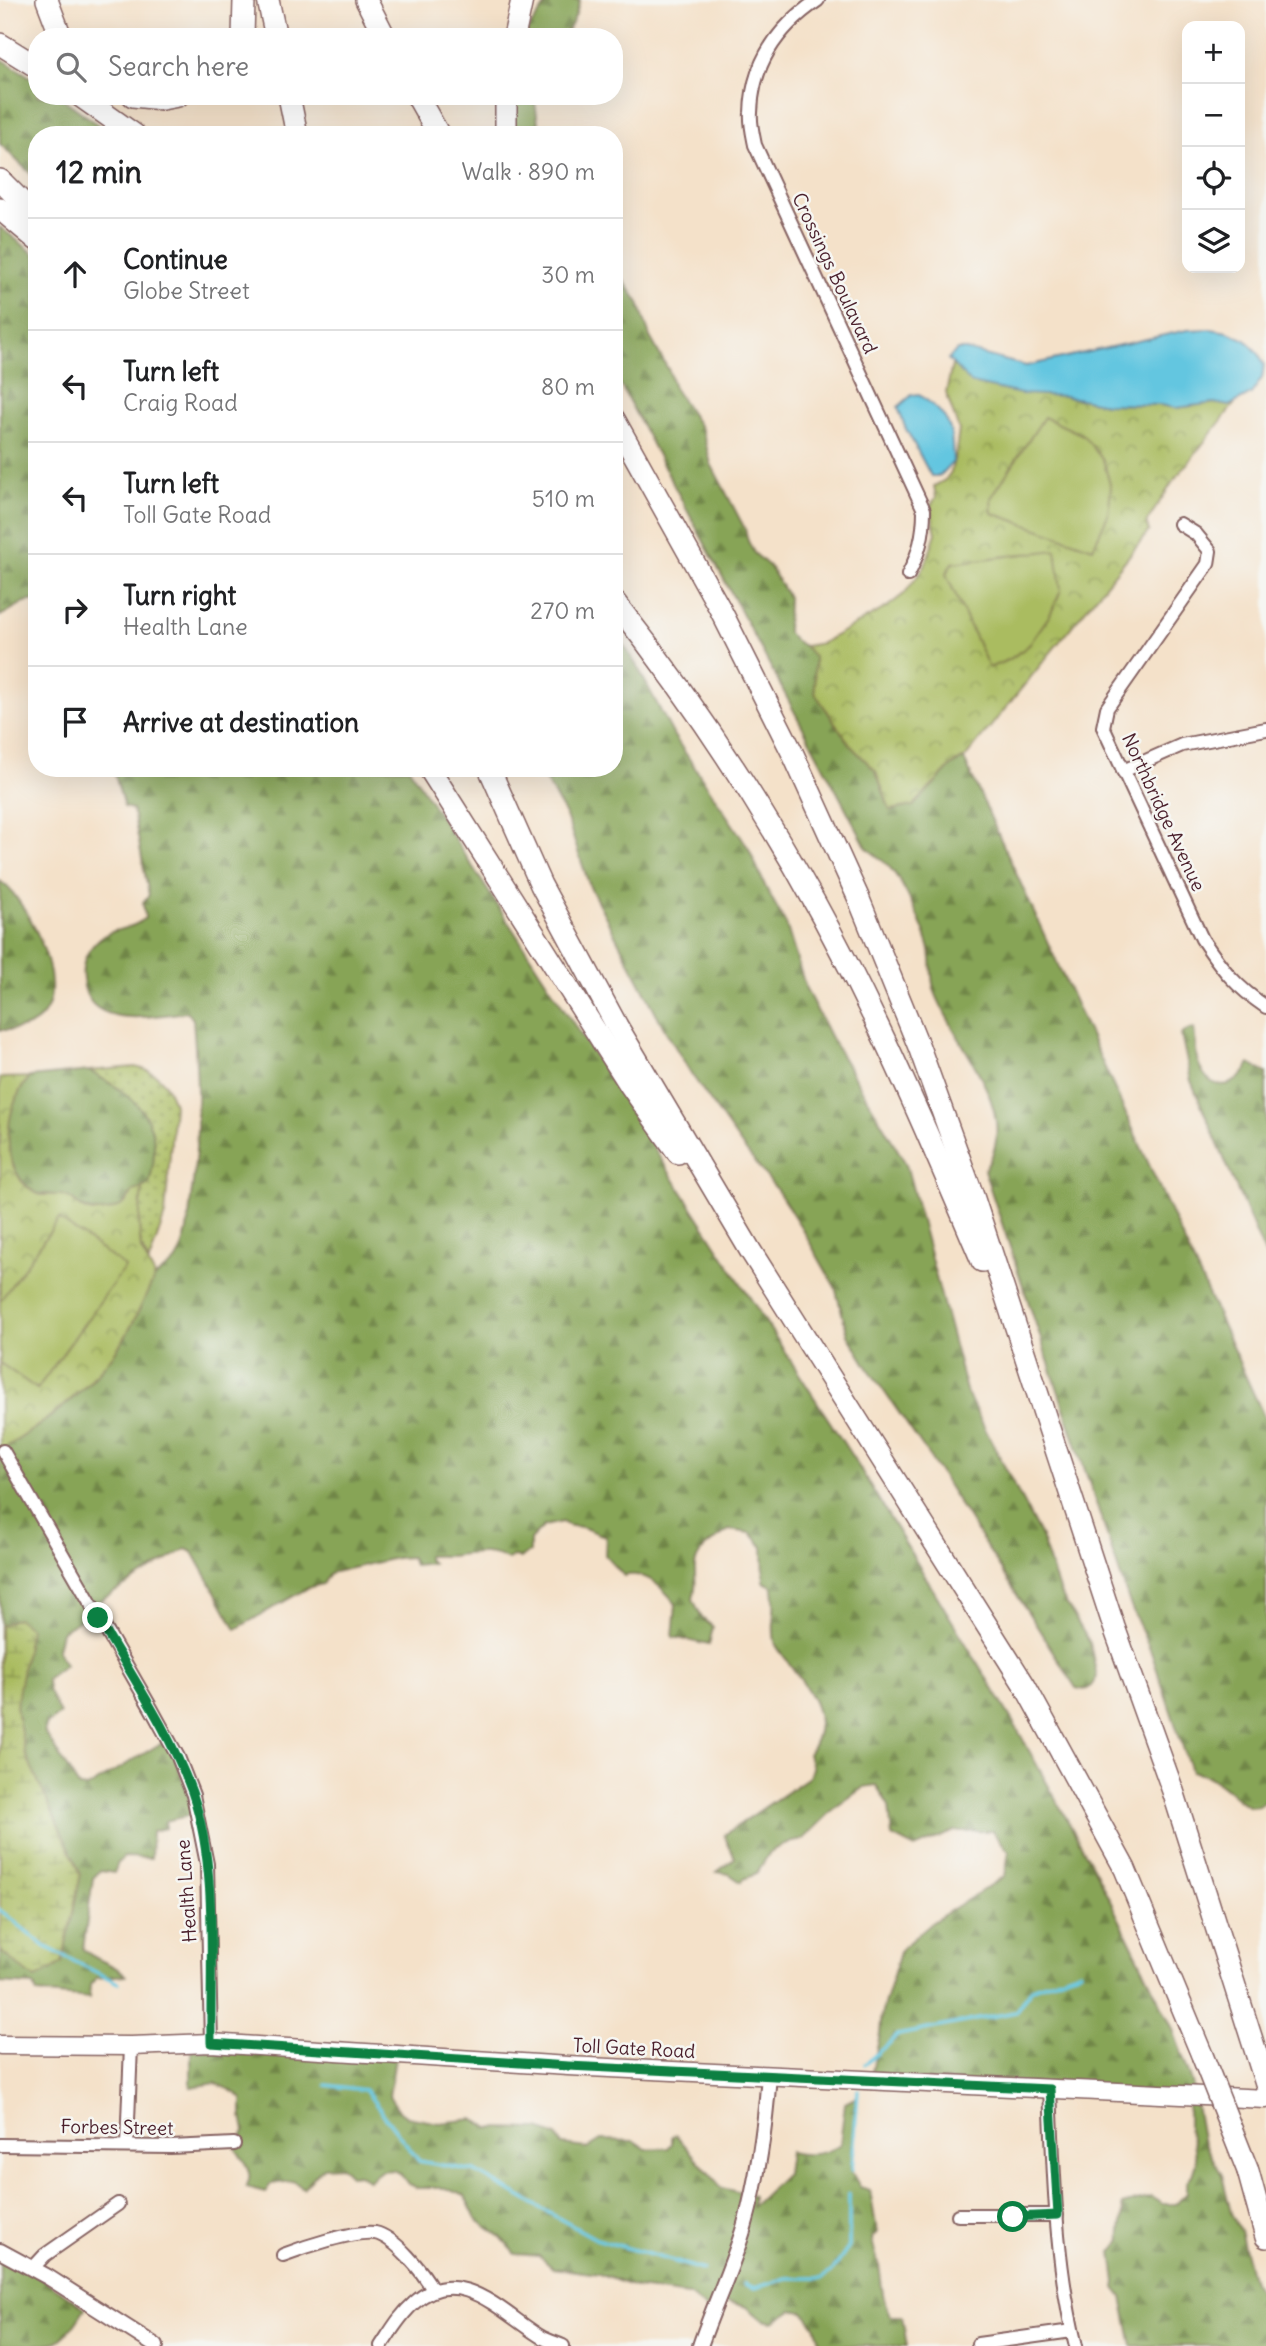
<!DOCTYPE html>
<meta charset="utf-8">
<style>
body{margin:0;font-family:Delius,sans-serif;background:#f2f2f2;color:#202124}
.controls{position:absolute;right:21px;top:21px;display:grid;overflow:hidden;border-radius:14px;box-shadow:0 7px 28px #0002}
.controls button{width:63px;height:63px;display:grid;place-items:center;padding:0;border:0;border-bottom:2px solid #e0e0e0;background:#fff;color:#202124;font:35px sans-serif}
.stop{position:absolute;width:21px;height:21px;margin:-16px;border:5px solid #0b8043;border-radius:50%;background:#fff}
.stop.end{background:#0b8043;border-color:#fff;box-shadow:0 2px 7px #0008}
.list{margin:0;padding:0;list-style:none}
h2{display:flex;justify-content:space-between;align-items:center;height:91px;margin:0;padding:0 28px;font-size:30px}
h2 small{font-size:23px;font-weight:400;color:#757577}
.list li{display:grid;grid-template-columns:46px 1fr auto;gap:21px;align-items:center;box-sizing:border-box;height:112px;padding:0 28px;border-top:2px solid #e0e0e0}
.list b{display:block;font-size:26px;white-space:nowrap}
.list p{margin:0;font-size:23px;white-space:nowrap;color:#757577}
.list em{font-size:23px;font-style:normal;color:#757577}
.icon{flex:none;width:38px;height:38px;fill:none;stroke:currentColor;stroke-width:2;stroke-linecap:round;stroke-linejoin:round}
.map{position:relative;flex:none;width:1266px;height:2346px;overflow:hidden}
.search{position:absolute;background:#fff;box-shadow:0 7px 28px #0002;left:28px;top:28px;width:595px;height:77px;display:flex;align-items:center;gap:18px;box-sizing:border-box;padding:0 24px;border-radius:28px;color:#757577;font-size:26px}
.panel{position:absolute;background:#fff;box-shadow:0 7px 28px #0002;left:28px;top:126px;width:595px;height:651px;border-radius:28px}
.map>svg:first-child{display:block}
.grass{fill:url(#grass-dots);stroke:#7a6e46;stroke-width:2}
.forest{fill:url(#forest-firs);stroke:#686240;stroke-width:2}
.wetland{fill:url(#wetland-marsh);stroke:#7a6e46;stroke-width:2}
.park{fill:url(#park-crowns);stroke:#7a6e46;stroke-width:2}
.garden{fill:#aabc60;stroke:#7a6e46;stroke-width:2}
.water{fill:#63c6e0;stroke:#567286;stroke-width:2}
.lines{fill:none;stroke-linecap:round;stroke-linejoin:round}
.stream{stroke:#63c6e0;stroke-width:3.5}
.minor-casing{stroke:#866362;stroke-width:16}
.tertiary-casing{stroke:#866362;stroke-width:18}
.secondary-casing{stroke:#866362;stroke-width:21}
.motorway-casing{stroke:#866362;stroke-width:24}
.minor{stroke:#fff;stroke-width:12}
.tertiary{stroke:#fff;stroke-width:14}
.secondary{stroke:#fff;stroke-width:18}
.motorway{stroke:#fff;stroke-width:21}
.motorway-bridge-casing{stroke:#866362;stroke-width:24;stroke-linecap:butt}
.motorway-bridge{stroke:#fff;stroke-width:21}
.route{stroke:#0b8043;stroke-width:9}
.labels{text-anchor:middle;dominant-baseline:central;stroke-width:5;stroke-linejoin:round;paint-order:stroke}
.street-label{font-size:19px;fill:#4a1f2b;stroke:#f6f6f2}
</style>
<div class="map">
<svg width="1266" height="2346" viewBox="0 0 1266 2346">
<defs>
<pattern id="grass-dots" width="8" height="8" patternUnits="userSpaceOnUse" patternTransform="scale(1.75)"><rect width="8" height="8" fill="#aabc60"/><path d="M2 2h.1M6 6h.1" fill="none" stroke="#8c984f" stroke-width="1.8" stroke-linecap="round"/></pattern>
<pattern id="forest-firs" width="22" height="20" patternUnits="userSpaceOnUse" patternTransform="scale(1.75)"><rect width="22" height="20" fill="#87a456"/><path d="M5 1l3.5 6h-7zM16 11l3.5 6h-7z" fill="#708547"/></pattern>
<pattern id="wetland-marsh" width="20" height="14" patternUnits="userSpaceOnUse" patternTransform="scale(1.75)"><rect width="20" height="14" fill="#aabc60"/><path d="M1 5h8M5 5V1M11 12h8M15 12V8" fill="none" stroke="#8c984f"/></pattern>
<pattern id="park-crowns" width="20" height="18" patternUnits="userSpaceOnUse" patternTransform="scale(1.75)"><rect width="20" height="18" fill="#aabc60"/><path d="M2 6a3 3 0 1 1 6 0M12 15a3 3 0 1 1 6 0" fill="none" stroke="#8c984f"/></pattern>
</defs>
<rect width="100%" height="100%" fill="#f6f6f2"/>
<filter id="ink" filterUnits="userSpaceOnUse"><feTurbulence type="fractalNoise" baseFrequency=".0143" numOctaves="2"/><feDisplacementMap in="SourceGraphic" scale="14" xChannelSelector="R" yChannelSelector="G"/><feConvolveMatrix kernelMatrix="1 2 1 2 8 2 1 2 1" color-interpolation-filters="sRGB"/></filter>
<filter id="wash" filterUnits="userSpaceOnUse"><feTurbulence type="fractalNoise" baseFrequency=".00686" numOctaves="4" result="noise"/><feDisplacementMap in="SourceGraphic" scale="28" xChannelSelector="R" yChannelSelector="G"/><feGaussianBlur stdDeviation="1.57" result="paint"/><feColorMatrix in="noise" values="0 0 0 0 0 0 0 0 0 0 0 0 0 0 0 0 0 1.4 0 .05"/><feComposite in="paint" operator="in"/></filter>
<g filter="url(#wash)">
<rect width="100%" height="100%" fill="#f4e1c9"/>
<!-- grass -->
<path class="grass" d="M135,1067c23,4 33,16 39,38l-9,110 -16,47c-15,-22 -9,-49 -7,-74l7,-4 -31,-96 -29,-17z"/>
<!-- forest -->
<g class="forest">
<path d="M549,0h31c-4,15 -7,25 -17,37h-40z"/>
<path d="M0,58l37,23v15h22l53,39h-75v45l-37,-36z"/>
<path d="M509,96h25l4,26 7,13h-35z"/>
<path d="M0,227l37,29v344l-12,2 -25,14z"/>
<path d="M614,266l25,37 11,34 19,34 5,17 28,42 9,34 34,65 3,12 6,12 16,14 18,30 -1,35 7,8 15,9 5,8 1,36 36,53 25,25 14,39 23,-4 39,-41 12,-6 302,662v380l-7,5 -10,1c-20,-13 -33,-32 -58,-36l-40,-119 -20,-45 -147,-437c42,-57 -32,-127 -50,-181 -4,-14 -1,-29 -5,-43 -6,-20 -24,-61 -38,-77 -6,-8 -16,-14 -24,-21l-253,-475z"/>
<path d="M614,629l24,39 36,68 75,113 17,39 20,36 20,65 25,49 75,126 61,230 74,143 19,56 30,50 7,34c-7,11 -8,15 -21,11l-145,-229 -61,-88 -22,-36 -13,-48 -34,-60 -24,-37 -32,-40 -53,-75 -27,-45 -75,-143 -25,-74 -27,-45h76z"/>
<path d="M113,768h296l450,699 156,258 82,149 75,153 20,55 10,57 20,36 9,38 9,18 13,51c13,16 13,42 13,64h-134l-10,-49 -7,-9 1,-6 -4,-30 9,-11c-2,-12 4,-20 1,-36l29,-8 11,7h14l11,-11v-12l5,-6 4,-12 -3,-22 -5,-12v-32l-317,-21 9,-42 2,-22 19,-63 30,-26 74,-47 4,-25 -17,-20h-38l-39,17 -23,-12 -3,-30 -13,-21 -12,2 -28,20 -34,33 -18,4 -14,8 -14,22 -13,5 -2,3 -12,-8 -12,-2 18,-14 -11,-23 85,-58 3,-9 -4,-14c25,-36 2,-61 -19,-91 -4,-6 -10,-12 -13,-18 -6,-14 2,-41 -4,-59l-8,-4 -1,-35 -12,-14 -22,-3c-15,11 -36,21 -34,41 0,12 2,16 -2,28l9,19 11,9 -4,18 -36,-8 3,-33c-13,-16 -30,-34 -52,-28l-19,-21 1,-19c-9,-2 -17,-7 -25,-9 -8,-2 -11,1 -19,-5l-18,4 -14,14v12l-10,6 -8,-1 -4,3c-16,-10 -34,-7 -51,-5 -10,2 -20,0 -30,1v3l5,4 -18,2 -3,-8 -15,1 -66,15 -7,11 -15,4 -72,41 -43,-77 -7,-3 -91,55 -1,7 -33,21 -4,17 8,16 -19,14 3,13 11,22 -13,10 -3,7 35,56 8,1 81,-49 27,75 -30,7 1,7 -14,3 -1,27 -27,-1 -6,6 -4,10 -14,-2 -7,7 -10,71c12,12 31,14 43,26l-30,3 -6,7 -1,13 -52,-5 -3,-8 -34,-2v-532c41,-25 84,-56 113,-96 15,-21 26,-46 37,-70 7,-14 19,-15 26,-25 11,-17 13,-42 15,-62 9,-63 7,-116 2,-179l-6,-7c-34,4 -100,19 -104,-32 -2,-15 3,-28 14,-39 13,-14 35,-10 48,-23l-2,-16 6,-7 -15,-79 -2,-7 -8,-2z"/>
<path d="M0,881c10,6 15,15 22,25 27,40 58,127 -22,124z"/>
<path d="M1190,1029h4c2,11 1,24 4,33 11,31 37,29 52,2l16,9v184l-75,-176 -10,-47z"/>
<path d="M89,1071c51,29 77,49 60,113 -5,2 -10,4 -15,7 -9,6 -5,14 -23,19 -25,7 -29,-7 -49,-14 -8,-3 -17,0 -26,-3 -36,-21 -36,-83 -6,-116z"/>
<path d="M191,2050l204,8 -6,38 11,16 7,5 32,6 34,-4 17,9 49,1 18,7 5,9 26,3 13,-8 33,1 12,8 22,-1 4,-4v-8l4,-1 46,53 31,8 -1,11 34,-33 3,-22c18,4 37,3 51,-8l5,-41 12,-6 -6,74 9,16 10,3 7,42 -5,6c1,10 5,19 7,28 3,18 3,34 11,50h12l5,30h-85l-7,-20 -11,-14 -12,-2 -19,12 -10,-2 -16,-13 -24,-6 -8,15 -26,-21 -52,-7 -38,-14 -46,-6 -14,-12 -23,-2 -15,-17 -25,-18 -11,-23 -20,-8h-28l-9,-4 -8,-11 -7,-3 -12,1 -12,9 -10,-5 -8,1 -10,-10 -18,1 -20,21 -10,-7 -22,3 -6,8 -19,-5c9,-14 -2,-25 -10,-38l9,-18 -3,-15v-17c-8,-9 -16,-10 -26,-16l-25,4z"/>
<path d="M0,2250l85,58c-7,11 -17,28 -29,34 -13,4 -41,4 -56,4z"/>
</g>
<!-- wetland -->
<path class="wetland" d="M17,1618l13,10 -14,78 9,47 56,121 -19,89 -27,16 -35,-28v-325z"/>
<!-- park -->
<g class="park">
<path d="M952,365l113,31 41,8 54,1 16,3 38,-5 15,3 7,-4 -64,81 -26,40 3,8 -183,226 -14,8 -39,41 -23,4 -14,-39 -25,-25 -36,-53 -1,-36 -9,-11 17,-3 65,-36 17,-13 21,-28 11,-33 -6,-26 6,-10 -2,-11 11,-6 6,-8 5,-21 3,-21 -13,-37z"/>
<path d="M30,1077c-30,32 -30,100 8,117 9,3 18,-1 27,2 8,2 11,8 17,12 11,8 32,3 42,-4 4,-3 6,-9 9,-13l9,-3 -3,36 2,26 14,26c-10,21 -19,43 -31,63 -30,47 -77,83 -124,112v-373z"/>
</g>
<!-- garden -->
<g class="garden">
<path d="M1044,417l39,18 20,25 8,27 -3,28 -15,33 -101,-35 -1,-15z"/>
<path d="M1056,550l5,40 -11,25 -22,31 -18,13 -21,9 -43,-94 6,-11z"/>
<path d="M59,1219l66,48 -88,122 -37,-26v-62z"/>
</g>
<!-- water -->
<g class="water">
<path d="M1211,329l17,3 18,8 13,14 5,11 -2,13 -11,16 -22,12 -15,-3 -38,5 -16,-3 -54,-1 -41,-8 -44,-2 -50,-11 -23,-24 9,-9h9l60,16 161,-36z"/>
<path d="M919,394c33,26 32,28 34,68l-13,14h-9l-26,-49 -7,-20 14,-12z"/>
</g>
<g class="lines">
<!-- stream -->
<g class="stream">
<path d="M0,1910l46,37 72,36"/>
<path d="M865,2064l33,-29 117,-23 17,-24 48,-17"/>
<path d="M326,2085l39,5 54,71 55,10 122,68 108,31"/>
<path d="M852,2170l6,-80"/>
<path d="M744,2284l11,4 32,-10h36l10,-8 16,-23v-53"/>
</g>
</g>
</g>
<g filter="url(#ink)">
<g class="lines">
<!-- minor casing -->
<g class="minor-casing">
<g id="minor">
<path d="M818,0c-40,27 -66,63 -67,113 -1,10 2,22 4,32l169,365c0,25 -5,43 -16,65"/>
<path d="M1180,524l16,10 14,17 -2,13 -101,144 -4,19 99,212c21,31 33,47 64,68"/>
<path d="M1123,771l59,-26 84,-16"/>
<path d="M3,1451l148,257 27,49 15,38 14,69 4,179"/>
<path d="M1050,2089c4,86 5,173 26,257"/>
<path d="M0,2145l171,2 63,-3"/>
<path d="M127,2145l4,-99"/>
<path d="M958,2215h99"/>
<path d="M283,2255c21,-8 71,-25 92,-22 20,4 48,39 58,57"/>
<path d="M32,2269l13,-14 73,-51"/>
<path d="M978,2344l94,-13"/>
<path d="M381,2346c10,-15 19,-31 33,-43 45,-42 91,13 129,35 6,3 13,5 20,8"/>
</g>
</g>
<!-- tertiary casing -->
<g class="tertiary-casing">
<g id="tertiary">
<path d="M0,2251l48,26 108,69"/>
<path d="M700,2346c14,-41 33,-80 45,-122 14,-49 20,-98 24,-149"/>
</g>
</g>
<!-- secondary casing -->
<g class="secondary-casing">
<path id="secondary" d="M0,2045l131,1 80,-3 357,23 698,33"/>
</g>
<!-- motorway casing -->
<g class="motorway-casing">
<g id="motorway">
<path d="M47,0l14,37"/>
<path d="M268,0l8,37"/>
<path d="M366,0l19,37"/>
<path d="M243,37l1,-37"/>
<path d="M514,37l8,-37"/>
<path d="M0,44l37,23"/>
<path d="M80,96l55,39"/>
<path d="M133,96l29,3 16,-3"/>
<path d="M289,96l8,39"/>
<path d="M417,96l22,39"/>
<path d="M506,96v39"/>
<path d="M0,180l37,37"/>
<path d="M0,209l37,31"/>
<path d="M614,419l105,188 73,145 66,145 61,150 54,149 141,431 59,164 93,293"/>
<path d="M614,601c103,130 192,273 263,423 38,78 71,158 105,237"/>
<path d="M429,768l201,317 48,68"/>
<path d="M489,768l52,117 76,141 133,224 275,436 100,183 77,186"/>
<path d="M1248,2171l18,66"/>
</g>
</g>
<!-- minor -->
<use href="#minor" class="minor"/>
<!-- tertiary -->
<use href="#tertiary" class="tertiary"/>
<!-- secondary -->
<use href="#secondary" class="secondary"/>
<!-- motorway -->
<use href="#motorway" class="motorway"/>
<!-- motorway-bridge casing -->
<g class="motorway-bridge-casing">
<path id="motorway-bridge" d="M1202,2055l46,116"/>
</g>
<!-- motorway-bridge -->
<use href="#motorway-bridge" class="motorway-bridge"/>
</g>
</g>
<g class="lines" filter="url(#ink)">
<!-- route -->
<path class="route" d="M98,1618c33,57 71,112 94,174 26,74 18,173 19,251l357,23 482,23 8,126 -45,2"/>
</g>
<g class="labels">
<!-- street labels -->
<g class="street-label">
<text transform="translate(835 273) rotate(65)">Crossings Boulavard</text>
<text transform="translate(1164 812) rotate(65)">Northbridge Avenue</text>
<text transform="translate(186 1891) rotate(-94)">Health Lane</text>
<text transform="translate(634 2048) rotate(3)">Toll Gate Road</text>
<text transform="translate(117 2127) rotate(1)">Forbes Street</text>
</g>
</g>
</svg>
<div class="controls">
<button>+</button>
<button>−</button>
<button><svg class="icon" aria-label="locate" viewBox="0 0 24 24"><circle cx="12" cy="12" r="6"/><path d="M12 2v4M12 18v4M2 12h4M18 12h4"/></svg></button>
<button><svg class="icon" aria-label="layers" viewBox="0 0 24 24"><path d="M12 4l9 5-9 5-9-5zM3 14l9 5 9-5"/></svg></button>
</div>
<div class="stop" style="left:1013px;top:2217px"></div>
<div class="stop end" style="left:98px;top:1618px"></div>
<div class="search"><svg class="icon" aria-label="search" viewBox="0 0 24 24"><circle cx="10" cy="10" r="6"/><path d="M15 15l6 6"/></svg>Search here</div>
<section class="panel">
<h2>12 min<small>Walk · 890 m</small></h2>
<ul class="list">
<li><svg class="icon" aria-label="ahead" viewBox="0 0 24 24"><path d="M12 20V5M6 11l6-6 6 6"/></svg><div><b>Continue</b><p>Globe Street</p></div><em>30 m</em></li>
<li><svg class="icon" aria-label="left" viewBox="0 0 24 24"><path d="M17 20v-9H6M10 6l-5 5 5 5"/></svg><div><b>Turn left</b><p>Craig Road</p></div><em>80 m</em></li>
<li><svg class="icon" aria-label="left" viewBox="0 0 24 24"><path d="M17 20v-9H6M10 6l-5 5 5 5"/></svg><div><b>Turn left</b><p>Toll Gate Road</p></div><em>510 m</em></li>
<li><svg class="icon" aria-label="right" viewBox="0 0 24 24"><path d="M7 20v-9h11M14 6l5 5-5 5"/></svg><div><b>Turn right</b><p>Health Lane</p></div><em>270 m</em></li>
<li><svg class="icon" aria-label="arrive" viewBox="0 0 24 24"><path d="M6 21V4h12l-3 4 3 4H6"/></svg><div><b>Arrive at destination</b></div></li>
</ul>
</section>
</div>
